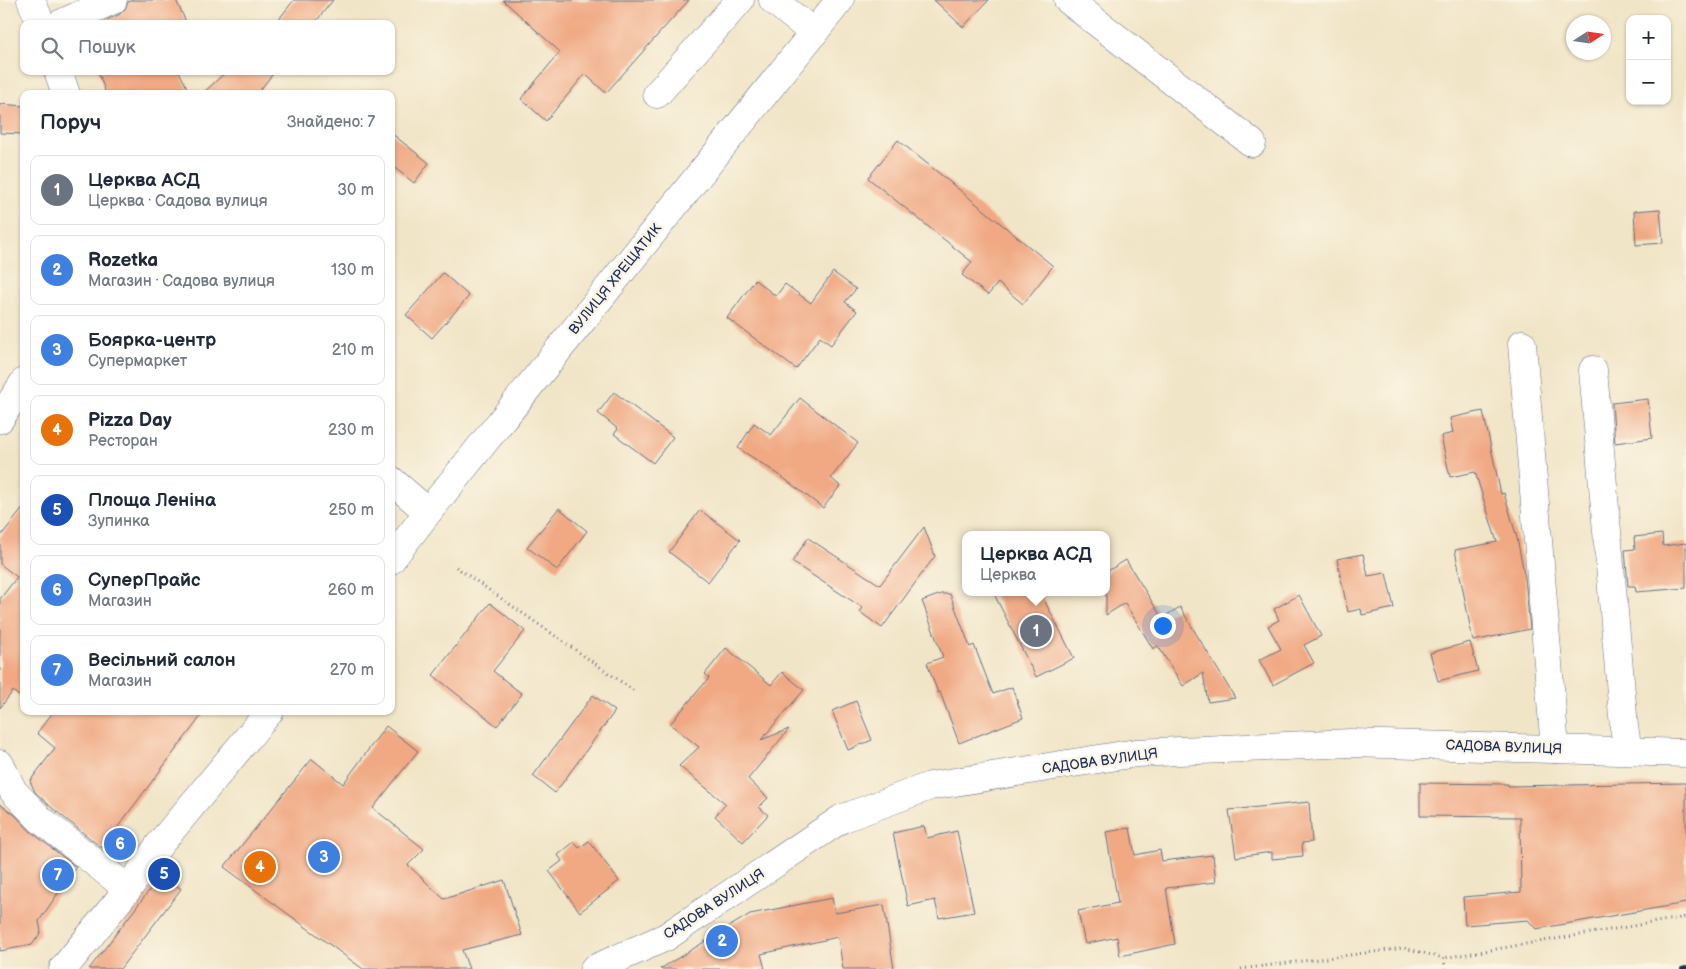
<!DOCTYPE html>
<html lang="uk">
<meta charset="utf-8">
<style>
body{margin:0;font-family:"Balsamiq Sans",sans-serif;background:#f6f6f7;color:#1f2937}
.controls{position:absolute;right:15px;top:15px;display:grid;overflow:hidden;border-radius:10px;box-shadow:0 1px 4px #0004}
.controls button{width:45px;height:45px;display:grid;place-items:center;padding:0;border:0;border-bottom:1px solid #e0e1e3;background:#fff;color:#1f2937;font:25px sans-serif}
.compass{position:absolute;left:1566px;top:15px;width:45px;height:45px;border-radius:50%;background:#fff;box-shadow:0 1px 4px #0004;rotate:78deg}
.you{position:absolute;left:1162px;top:625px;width:18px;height:18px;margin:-12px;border:4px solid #fff;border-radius:50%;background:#1a73e8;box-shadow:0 0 0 8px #1a73e833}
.badge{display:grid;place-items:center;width:32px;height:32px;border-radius:50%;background:#0f766e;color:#fff;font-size:16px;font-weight:700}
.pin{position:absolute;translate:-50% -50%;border:2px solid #fff;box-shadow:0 1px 5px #0006}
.popup{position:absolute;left:962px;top:531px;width:148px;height:65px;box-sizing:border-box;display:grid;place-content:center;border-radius:10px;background:#fff;filter:drop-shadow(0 1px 4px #0005);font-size:16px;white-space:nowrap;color:#747a83}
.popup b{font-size:19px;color:#1f2937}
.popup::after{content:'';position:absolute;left:50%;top:100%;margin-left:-10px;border:10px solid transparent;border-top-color:#fff}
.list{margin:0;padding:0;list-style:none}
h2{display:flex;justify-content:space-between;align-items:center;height:65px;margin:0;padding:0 20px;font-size:21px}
h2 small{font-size:16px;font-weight:400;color:#747a83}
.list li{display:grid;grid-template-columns:32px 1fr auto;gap:15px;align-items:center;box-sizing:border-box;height:70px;margin:0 10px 10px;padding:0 10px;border:1px solid #e0e1e3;border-radius:10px}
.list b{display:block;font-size:19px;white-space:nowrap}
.list p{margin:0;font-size:16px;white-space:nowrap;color:#747a83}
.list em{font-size:16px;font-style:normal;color:#747a83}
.icon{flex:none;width:28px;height:28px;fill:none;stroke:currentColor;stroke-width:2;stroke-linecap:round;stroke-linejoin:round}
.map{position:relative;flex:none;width:1686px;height:969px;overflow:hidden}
.search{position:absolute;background:#fff;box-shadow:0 1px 4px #0004;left:20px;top:20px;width:375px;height:55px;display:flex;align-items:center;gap:12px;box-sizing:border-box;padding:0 18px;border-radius:10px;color:#747a83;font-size:19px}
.panel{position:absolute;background:#fff;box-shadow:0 1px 4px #0004;left:20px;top:90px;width:375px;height:625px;border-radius:10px}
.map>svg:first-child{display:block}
.building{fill:#f0a983}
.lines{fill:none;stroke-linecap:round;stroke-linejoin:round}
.minor-casing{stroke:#666f83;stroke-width:29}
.path{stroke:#666f83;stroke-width:3;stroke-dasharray:1 4;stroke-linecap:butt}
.minor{stroke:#fff;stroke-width:28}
.rail{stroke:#1b2f5e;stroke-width:4}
.labels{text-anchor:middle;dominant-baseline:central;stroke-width:5;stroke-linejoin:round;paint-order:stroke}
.street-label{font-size:14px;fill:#1b2f5e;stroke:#fcf5e5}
</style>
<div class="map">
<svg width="1686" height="969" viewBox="0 0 1686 969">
<rect width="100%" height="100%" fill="#fcf5e5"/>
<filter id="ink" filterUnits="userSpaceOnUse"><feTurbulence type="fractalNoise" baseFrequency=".02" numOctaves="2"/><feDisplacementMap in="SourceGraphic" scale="10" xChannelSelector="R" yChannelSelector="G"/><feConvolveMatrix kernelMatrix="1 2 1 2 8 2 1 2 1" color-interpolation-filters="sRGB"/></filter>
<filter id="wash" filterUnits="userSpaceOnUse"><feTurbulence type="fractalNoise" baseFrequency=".0096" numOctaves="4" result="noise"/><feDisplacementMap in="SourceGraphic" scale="20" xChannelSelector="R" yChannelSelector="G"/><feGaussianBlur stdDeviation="1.12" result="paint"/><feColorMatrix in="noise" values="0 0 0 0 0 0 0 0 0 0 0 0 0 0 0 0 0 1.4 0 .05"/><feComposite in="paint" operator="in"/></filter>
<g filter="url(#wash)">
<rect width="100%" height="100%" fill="#f1e5c7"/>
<g id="blocks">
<!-- building -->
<g class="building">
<path d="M133,0h43l11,24h-89l22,-10 5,-5 3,-7z"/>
<path d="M294,0h39l-19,24h-39z"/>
<path d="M503,0h186l-83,93 -21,-19 -39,47 -25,-22 39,-47z"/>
<path d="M934,0h55l-26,27z"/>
<path d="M98,71h81l11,23h-84z"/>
<path d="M227,71h48l-18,23h-55z"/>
<path d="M0,104l24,2v28l-24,-1z"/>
<path d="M391,133l38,30 -15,20 -23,-18z"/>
<path d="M898,140l155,126 -30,38 -25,-21 -10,12 -26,-20 10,-13 -104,-84z"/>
<path d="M1660,209l3,34 -27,2 -2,-34z"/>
<path d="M833,272l23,17 -11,13 12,9 -26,34 -11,-8 -24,32 -69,-51 28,-38 21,16 9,-12 26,19z"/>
<path d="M443,273l26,23 -37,42 -26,-23z"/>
<path d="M614,392l59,45 -20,26 -39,-29 4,-5 -20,-16z"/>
<path d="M800,398l58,45 -27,35 9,8 -17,22 -45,-34 -40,-26 16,-25 17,12z"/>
<path d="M1648,399l4,39 -37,5 -3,-40z"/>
<path d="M1483,411l18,83 3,-1 13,45 8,40 5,51 -57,12 -18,-91 42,-8 -22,-70 -25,5 -9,-41 12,-3 -3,-15z"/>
<path d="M24,507v193l-11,-9 -13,17v-109l17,-22 -17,-13v-27z"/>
<path d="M559,508l28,23 -30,39 -30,-23z"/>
<path d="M700,510l40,30 -32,42 -39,-30z"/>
<path d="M924,527l11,29 -53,72 -22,-16 3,-4 -71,-46 16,-24 72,47z"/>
<path d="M1662,534l1,12 23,-3v45l-50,4 -1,-6h-7l-3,-36 10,-1 -1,-12z"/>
<path d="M1363,554l5,22 18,-3 8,35 -32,7 -1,-6 -13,3 -11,-53z"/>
<path d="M1126,560l36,58 18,-11 55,91 -27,4 -5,-29 -20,13 -25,-40 -5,3 -28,-46 -19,12v-43z"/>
<path d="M993,592h47l34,66 -38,19z"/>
<path d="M941,594h9l20,53 4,-2 19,49 19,-7 11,31 -64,25 -19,-51 -2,1 -11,-30 16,-6 -21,-56z"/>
<path d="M1299,595l22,41 -17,9 10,18 -41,22 -14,-25 22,-11 -13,-23 11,-6 -5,-11z"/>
<path d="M490,603l35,28 -32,40 29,23 -25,32 -64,-51z"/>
<path d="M1470,642l8,29 -40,10 -8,-28z"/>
<path d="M726,648l45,37 11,-13 22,18 -43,50 28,-11 -41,50 20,19 -9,9 9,8 -25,27 -28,-26 11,-12 -47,-38 20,-19 -29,-23 39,-46 -4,-4z"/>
<path d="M593,695l22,16 -60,82 -22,-17z"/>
<path d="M856,701l16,39 -24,10 -16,-39z"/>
<path d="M54,711h151l-103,137 -51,-41 -16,-15 -5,-11 25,-33 -18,-15z"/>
<path d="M386,726l32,25 -45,57 51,41 -16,16 36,34 60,-19 18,55 -60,15 7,19h-106l-139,-102 88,-108 31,25z"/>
<path d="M1420,783l88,1v2l178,-3v120l-150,26 -8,-9 -63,5 -2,-28 58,-5 -1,-75 -100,-1z"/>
<path d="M1309,802l3,40 -10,1 1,13 -31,3v-7l-36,5 -7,-47z"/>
<path d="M0,804l15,11 15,16 46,36 -37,54 2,11 -9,13 -32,6z"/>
<path d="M924,826l3,12 30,-7 17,81 -35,6 -4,-18 -27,6 -15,-73z"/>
<path d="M1130,828l5,27 25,-5 2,11 51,-6 3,27 -50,6 9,56 -55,12 -3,-19 -32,7 -7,-33 40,-8 -12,-71z"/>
<path d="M589,841l30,40 -39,31 -31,-41 13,-10 -4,-6 16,-13 5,6z"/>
<path d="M161,875l20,14 -61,80h-31z"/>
<path d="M832,898l3,15 49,-8 10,64h-51l-5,-32 -77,17 4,15h-105l90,-55z"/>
</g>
</g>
</g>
<g filter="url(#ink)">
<use href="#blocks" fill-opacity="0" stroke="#666f83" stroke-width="1"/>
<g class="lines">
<!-- minor casing -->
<g class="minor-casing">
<g id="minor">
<path d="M31,0l10,24"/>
<path d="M773,0l41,33"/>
<path d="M1068,0l184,143"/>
<path d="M60,24l53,-24"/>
<path d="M58,71l8,23"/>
<path d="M657,94l83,-94"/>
<path d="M1522,344l33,405"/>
<path d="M1593,370l31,357 4,23"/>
<path d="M0,419l24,-37"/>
<path d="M391,480l37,32"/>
<path d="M391,560l37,-48 412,-512"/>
<path d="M0,764l13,27 27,28 88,70"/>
<path d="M63,969l65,-80 31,-44 111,-134"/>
<path d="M594,969l72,-32 175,-118 89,-33 206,-33 215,-10 335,10"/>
</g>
</g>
<!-- path -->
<g class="path">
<path d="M456,567l180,125"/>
<path d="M1241,969l163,-21 39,10"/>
<path d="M1446,969l-3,-11 243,-41"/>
</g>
<!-- minor -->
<use href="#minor" class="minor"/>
<!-- rail -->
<path class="rail" d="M1682,969l4,-1"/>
</g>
</g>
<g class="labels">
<!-- street labels -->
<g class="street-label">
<text transform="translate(615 279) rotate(-51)">ВУЛИЦЯ ХРЕЩАТИК</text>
<text transform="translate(1504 747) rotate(2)">САДОВА ВУЛИЦЯ</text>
<text transform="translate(1100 761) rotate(-8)">САДОВА ВУЛИЦЯ</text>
<text transform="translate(714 904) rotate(-33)">САДОВА ВУЛИЦЯ</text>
</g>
</g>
</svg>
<div class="controls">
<button>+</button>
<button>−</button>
</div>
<svg class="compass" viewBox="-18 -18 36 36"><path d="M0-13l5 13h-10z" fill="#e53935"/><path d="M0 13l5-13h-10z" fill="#747a83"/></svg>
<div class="you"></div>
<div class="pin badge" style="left:1036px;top:631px;background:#6b7280">1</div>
<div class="popup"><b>Церква АСД</b>Церква</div>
<div class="pin badge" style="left:722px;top:941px;background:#3f7fe0">2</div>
<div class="pin badge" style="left:324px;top:857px;background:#3f7fe0">3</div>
<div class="pin badge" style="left:260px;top:867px;background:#e8710a">4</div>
<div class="pin badge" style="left:164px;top:874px;background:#1a4fb4">5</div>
<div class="pin badge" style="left:120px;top:844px;background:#3f7fe0">6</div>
<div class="pin badge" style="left:58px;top:875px;background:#3f7fe0">7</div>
<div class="search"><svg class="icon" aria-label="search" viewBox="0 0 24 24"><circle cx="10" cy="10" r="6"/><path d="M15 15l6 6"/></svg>Пошук</div>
<section class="panel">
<h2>Поруч<small>Знайдено: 7</small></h2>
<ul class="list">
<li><span class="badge" style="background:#6b7280">1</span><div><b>Церква АСД</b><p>Церква · Садова вулиця</p></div><em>30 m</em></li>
<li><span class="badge" style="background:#3f7fe0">2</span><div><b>Rozetka</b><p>Магазин · Садова вулиця</p></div><em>130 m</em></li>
<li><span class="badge" style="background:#3f7fe0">3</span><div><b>Боярка-центр</b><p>Супермаркет</p></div><em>210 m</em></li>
<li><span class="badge" style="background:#e8710a">4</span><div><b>Pizza Day</b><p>Ресторан</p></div><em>230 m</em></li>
<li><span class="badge" style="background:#1a4fb4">5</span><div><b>Площа Леніна</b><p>Зупинка</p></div><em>250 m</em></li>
<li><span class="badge" style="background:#3f7fe0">6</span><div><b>СуперПрайс</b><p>Магазин</p></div><em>260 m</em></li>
<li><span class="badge" style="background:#3f7fe0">7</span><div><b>Весільний салон</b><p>Магазин</p></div><em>270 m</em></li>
</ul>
</section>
</div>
